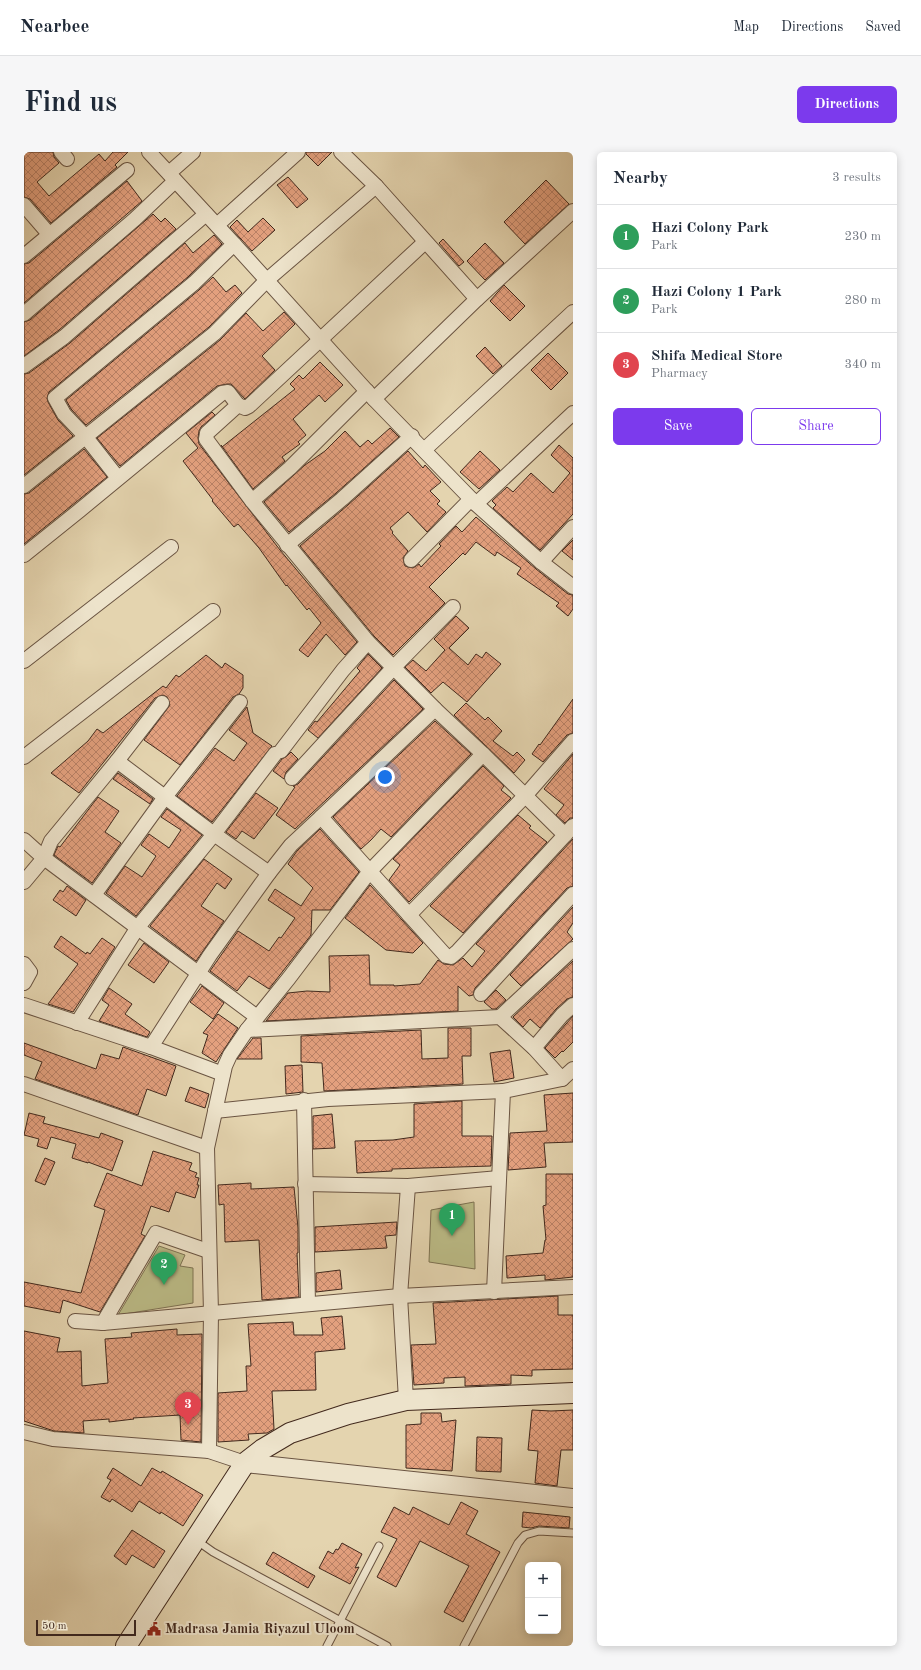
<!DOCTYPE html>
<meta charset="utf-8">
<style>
body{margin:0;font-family:"Old Standard TT",serif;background:#f6f6f7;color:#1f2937}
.controls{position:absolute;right:12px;bottom:12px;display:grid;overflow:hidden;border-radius:6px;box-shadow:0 2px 10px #0003}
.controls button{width:36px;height:36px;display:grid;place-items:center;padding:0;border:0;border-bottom:1px solid #e0e1e3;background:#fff;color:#1f2937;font:20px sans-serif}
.scale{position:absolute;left:12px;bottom:10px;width:100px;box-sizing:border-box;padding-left:4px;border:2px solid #42291d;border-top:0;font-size:11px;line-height:14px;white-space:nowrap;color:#42291d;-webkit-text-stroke:3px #ede3cb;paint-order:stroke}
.you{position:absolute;left:361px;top:625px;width:14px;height:14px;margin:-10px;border:3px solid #fff;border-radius:50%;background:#1a73e8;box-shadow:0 0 0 6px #1a73e833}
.badge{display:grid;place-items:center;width:26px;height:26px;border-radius:50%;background:#7c3aed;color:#fff;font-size:13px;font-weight:700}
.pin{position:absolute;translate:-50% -33px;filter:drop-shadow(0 1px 2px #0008)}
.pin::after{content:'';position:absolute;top:21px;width:14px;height:12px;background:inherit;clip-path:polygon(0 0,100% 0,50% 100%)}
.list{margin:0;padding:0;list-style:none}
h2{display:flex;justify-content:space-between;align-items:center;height:52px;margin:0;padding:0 16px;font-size:17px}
h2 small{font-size:13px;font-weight:400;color:#747a83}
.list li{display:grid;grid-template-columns:26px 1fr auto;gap:12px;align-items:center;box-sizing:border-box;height:64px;padding:0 16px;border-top:1px solid #e0e1e3}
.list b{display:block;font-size:15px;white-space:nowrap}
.list p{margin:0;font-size:13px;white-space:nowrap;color:#747a83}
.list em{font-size:13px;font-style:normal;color:#747a83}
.actions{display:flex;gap:8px;padding:12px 16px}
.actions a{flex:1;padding:9px 0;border:1px solid #7c3aed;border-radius:6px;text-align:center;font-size:14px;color:#7c3aed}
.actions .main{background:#7c3aed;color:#fff}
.map{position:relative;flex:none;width:549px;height:1494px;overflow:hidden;border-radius:6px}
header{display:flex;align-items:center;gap:24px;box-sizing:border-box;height:56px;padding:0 20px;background:#fff;border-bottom:1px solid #e0e1e3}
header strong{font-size:19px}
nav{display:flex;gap:22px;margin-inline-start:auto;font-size:14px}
.intro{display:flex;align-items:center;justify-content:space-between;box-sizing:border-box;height:96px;padding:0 24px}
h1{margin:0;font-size:28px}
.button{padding:10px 18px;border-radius:6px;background:#7c3aed;color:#fff;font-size:14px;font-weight:700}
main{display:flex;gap:24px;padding:0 24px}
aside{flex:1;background:#fff;border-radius:6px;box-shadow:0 2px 10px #0003}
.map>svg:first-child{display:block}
.green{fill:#bbbb86;stroke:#7e7252}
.building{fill:url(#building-cross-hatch);stroke:#42291d}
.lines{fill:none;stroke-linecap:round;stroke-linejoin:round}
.service-casing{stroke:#6a5442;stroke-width:9}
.minor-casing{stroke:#6a5442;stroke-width:16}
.tertiary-casing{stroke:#6a5442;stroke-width:20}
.secondary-casing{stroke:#42291d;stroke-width:22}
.service{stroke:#ede3cb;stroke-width:7}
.minor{stroke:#ede3cb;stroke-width:14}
.tertiary{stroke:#ede3cb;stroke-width:18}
.secondary{stroke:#ede3cb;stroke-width:20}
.labels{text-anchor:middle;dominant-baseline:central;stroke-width:4;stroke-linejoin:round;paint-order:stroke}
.poi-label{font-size:14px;font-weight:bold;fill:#42291d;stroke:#ede3cb;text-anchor:start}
</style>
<header>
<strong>Nearbee</strong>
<nav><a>Map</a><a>Directions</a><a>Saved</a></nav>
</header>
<div class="intro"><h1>Find us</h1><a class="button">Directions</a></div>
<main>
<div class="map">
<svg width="549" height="1494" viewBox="0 0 549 1494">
<defs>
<pattern id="building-cross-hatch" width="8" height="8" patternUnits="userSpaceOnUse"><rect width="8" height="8" fill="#e3a07e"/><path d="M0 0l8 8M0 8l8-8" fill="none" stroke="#ba8267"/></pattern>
</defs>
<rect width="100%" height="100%" fill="#e4d4af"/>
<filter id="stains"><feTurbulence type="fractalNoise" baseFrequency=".005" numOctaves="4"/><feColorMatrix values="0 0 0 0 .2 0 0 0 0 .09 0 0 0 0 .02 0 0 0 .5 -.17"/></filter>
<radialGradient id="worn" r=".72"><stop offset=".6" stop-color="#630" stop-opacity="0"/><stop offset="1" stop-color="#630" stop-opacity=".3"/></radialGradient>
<!-- green -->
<g class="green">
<path d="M450,1050l1,67 -46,-7 2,-52z"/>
<path d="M135,1094l26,9 -5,11 13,2v35l-75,12z"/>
</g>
<!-- building -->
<g class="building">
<path d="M0,0h29l1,5 5,6 -22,19 12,14 50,-42 6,7 8,-9h15l-13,13 2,2 -66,56 -21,-24 -6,-2z"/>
<path d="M282,0h26l-14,14 -12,-12z"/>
<path d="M264,25l20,22 -11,9 -20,-23z"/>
<path d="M522,28l23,24 -44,40 -21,-22z"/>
<path d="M103,29l15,20 -118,102v-39l5,-1z"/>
<path d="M129,62l8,8 4,-4 11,11 -117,101 -35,26v-34l6,-2z"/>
<path d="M239,66l12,12 -23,21 -22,-24 7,-7 11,12z"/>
<path d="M190,83l8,9 -34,33 -139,115 -2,6 1,4 10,18 15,16 -49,39v-101l5,-1 41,-30 115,-100 8,10z"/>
<path d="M419,87l21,23 -5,4 -20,-23z"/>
<path d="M461,91l19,20 -19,17 -18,-19z"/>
<path d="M189,125l13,15 9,-7 7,8 -33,34 -123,98 -15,-16 -5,-9 133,-110z"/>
<path d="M480,133l21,21 -15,15 -20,-20z"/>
<path d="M260,160l11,12 -33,32 13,14 -30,29 -14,-15h-4l-10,2 -97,80 -23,-28 123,-98 26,-27 17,18z"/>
<path d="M461,195l17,19 -9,8 -17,-18z"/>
<path d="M524,201l20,20 -17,17 -20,-20z"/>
<path d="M296,210l23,23 -18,17 -6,-7 -26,24 13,16 -8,7 2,2 -18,13 3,4 -32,28 -32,-44 1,2 73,-58 -5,-5 9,-9 4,4z"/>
<path d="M188,260l3,3 -14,12 -2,4 -1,7 1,6 81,106 77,92 -12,13 -19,-21 -18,23 -9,-7 22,-27 -12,-15 -2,2 -20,-25 -1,1 -27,-38 -21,-24 -4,3 -22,-26 1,-1 -30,-39 15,-13 -12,-15z"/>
<path d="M366,276l9,9 -63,56 -47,39 -25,-30 41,-37 20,-14 20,-20 15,16 8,-7 4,4z"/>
<path d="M535,293l14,13v56l-33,36 -47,-42 3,-3 -4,-4 15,-14 6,5 18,-19 22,20 17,-20 -19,-18z"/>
<path d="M60,297l23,28 -83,67v-50l5,-1z"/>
<path d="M384,299l15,17 2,-3 16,17 -11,9 10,10 -3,3 9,8 -19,20 -19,-20 -18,16 3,4 -1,1 16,18 -5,7 2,8 8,2 6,-4 2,3 20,-21 -2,-2 17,-18 6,6 14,-15 60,52 32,25 5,1v14l-5,7 -12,-10 3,-3 -42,-29 4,-6 -24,-16 -2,4 -19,-14 -11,13 -2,-2 -34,34 16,16 -52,52 -19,-19 -74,-90 48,-41z"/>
<path d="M456,299l20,19 -21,19 -19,-17z"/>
<path d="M549,388v20l-11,-9z"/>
<path d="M432,464l13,12 -20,20 19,17 8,-11 6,4 4,-6 15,12 -34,38 -24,-20 -12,11 -26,-26 8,-7 13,11 19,-21 -11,-11z"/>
<path d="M344,502l14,14 -64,70 -10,-8 7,-9 2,1 43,-51 -3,-3z"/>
<path d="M182,503l16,13 3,-5 18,12v13l-4,6 -6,3 -53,68 -36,-25 26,-35 -3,-8 -4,-2 -8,3 -76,95 -28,-20 37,-32 9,-12 6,4 60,-47 3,2 10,-13 3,2z"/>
<path d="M370,528l29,29 -128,120 -19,-14 19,-28 -2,-1 5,-2z"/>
<path d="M549,547v34l-6,2 -24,27 -11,-8 7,-10 1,1z"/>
<path d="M442,551l19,17 3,-3 14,14 -9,10 20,15 4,-4 8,8 -11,13 -60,-58z"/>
<path d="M223,555l6,26 19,13 -60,76 -35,-26 38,-48 19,13 13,-18 -18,-13z"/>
<path d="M411,569l36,33 -80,83 -10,-8 -10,11 -10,9 -28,-32z"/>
<path d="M267,600l7,7 -12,13 -2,7 -11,-8 9,-12 5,-3z"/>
<path d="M549,602v64h-3l-5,5 -9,-8 8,-10 -20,-16z"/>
<path d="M459,614l21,20 -3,4 10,8 -102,104 -20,-22 11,-15 -7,-6z"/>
<path d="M94,621l35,26 -3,5 -37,-25z"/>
<path d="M232,641l22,15 -24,31 -12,-8 -6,8 -10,-7z"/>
<path d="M74,645l21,14 -14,21 16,11 -29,40 -38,-28 4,-9 2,1z"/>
<path d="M143,657l35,26 -66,81 -30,-23 19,-27 17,11 14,-21 -15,-11 8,-11 20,14 12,-18 -20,-13z"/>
<path d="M494,663l13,11 -2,2 18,14 -84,91 -33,-27z"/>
<path d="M296,677l39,43 -29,38h-18l-1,25 -42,54 -20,-13 -12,15 -27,-20 28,-40 31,20 10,-14 2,1 14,-20 -27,-18 7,-11 26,17 12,-18 -25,-24 9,-13z"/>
<path d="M549,687v47l-6,2 -92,100 -2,7 -4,1 -11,-10v25l-192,10 22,-28 19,-2 23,1 -1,-36 40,-1 1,30h24v1l26,-2 18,-24 6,4 9,1 10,-7 9,9 13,-16 -9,-7z"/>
<path d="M180,707l28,20 -7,10 -8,-6 -16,23 23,15 -28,40 -46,-35z"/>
<path d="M346,733l53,58 -10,10 -27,-3 -41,-32z"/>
<path d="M43,734l19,14 -10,16 -23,-16 7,-10 3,2z"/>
<path d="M549,755v16l-6,9 6,7 -52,47 -11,-11z"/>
<path d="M37,784l25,18 1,-2 3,2 12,-16 13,9 -42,65 -25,-8 30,-40 -24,-17z"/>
<path d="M120,791l25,19 -15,21 -26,-18z"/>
<path d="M549,809v36l-6,2 -11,10 -16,19 -10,-9 -7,8 -10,-10z"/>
<path d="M178,834l22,17 -11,16 -23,-17z"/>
<path d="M85,836l23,16 -7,10 25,18 -3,5 -48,-16 10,-16 -7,-5z"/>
<path d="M472,838l10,10 -10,9h-4l-8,-7z"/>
<path d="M194,862l20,14 -22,34 -14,-9 6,-18 -5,-2z"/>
<path d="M549,864v26l-10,10 -1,-1 -7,7 -10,-10z"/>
<path d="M424,876h23v28h-9l1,28 -139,7 -2,-28 -21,-1v-26l120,-6 1,29 26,-1z"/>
<path d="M229,886h8l1,21h-25z"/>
<path d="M0,891l72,26 5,-15 18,5 4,-12 53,19 -10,30 -19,-7 -9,26 -103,-36 7,-17 -18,-7z"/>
<path d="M486,898l4,28 -20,4 -4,-29z"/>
<path d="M278,913l1,27 -17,2 -1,-28z"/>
<path d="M166,935l19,7 -4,14 -20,-7z"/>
<path d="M549,941v49l-29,1 2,24 -38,3 2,-37 37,-2 -3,-36z"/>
<path d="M438,949v35h30l-1,30 -99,3v2l-35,2 -2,-32 38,-1 21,-3v-33z"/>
<path d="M5,961l16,4 -2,6 56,15 2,-5 22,8 -11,30 -24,-9v1l-16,-5 4,-14 -25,-7 -4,12 -10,-3 2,-7 -15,-4z"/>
<path d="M308,962l3,34 -22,1v-33z"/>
<path d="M129,999l39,12 -3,7 8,3 -2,4 4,1 -2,7h2l-4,13 -19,-6 -7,20 -18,-6 -10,28 4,2 -45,76 -37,-12 -3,13 -36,-7v-24l57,11 24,-83 -11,-4 13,-33 35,13z"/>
<path d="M21,1006l10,4 -10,23 -10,-4z"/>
<path d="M522,1022h27v103l-28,3v-5l-38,3 -1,-22 37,-3 2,-13h1l-3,-34 3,-1z"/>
<path d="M227,1031v6l43,-2 4,41v25h-1l2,44 -37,3 -3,-60 -34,2 -1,-38 -5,1 -1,-20z"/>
<path d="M373,1070l-1,13 -11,1 2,12 -72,4v-25z"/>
<path d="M316,1118l2,19 -26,3v-19z"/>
<path d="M534,1144v19h15v54l-41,1v6l-21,-1v9l-46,2v-9l-21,1v5l-30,2 -3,-40 25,-1 -3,-41z"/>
<path d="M318,1164l3,33 -30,3 1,38 -44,1 2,38 -7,4 -19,1 1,6 -31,2v-49l29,-2 -1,-25h5l-3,-42 45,-2 1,13h29l-2,-17z"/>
<path d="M153,1177v6l25,-1 -1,108 -20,-2 -1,-25 -47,3 1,1 -25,3v-3l-26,2 1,12 -30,-2 -30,-10v-90l36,7 -3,14 24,-1 1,35 26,-3 -3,-44 27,-2 -1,-4z"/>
<path d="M508,1258l19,1 22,-1v40h-12l-4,36 -22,-3 3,-32 -10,-1z"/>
<path d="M397,1261h20l1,9 14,-2 -4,51 -46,-3v-43l15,-1z"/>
<path d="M453,1285l25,1 -1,34 -25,-1z"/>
<path d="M89,1316l28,18 11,-18 9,5 1,-2 41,24 -20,31 -22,-14 -1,2 -21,-13 -7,11 -20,-13 -2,3 -9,-5 10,-17 -4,-2z"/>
<path d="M437,1350l17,9 -12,23 34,18 -37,70 -19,-10 25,-46 -49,-25 -24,46 -19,-10 20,-38 -16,-7 13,-25 15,8 4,-8 36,18z"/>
<path d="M499,1360l47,5 -1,11 -30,-2 -8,2 -9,-1z"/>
<path d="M108,1378l33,21 -11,17 -22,-13 -6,10 -12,-9z"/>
<path d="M318,1391l20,11 -7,14 4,-1 -9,17 -31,-16 9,-17 5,3 3,-5 2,1z"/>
<path d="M249,1400l42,24 -7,12 -42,-24z"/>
</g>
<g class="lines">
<!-- service casing -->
<g class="service-casing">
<g id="service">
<path d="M172,1388l17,12 174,94"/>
<path d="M303,1494l52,-100"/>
<path d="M440,1494l54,-103 7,-8 14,-4 34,2"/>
</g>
</g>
<!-- minor casing -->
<g class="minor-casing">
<g id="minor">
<path d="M37,0l6,7"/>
<path d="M317,0l35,34 101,113"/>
<path d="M145,21l24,-21"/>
<path d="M0,53l25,29"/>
<path d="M193,73l81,-73"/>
<path d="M210,92l140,155 103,-100 96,-88"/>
<path d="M0,104l103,-86"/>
<path d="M0,162l111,-95 40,-38"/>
<path d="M0,214l40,-29 142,-123"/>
<path d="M350,247l102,105 65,58 32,25"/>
<path d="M214,253l7,3 4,-2 176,-164"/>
<path d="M400,298l149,-138"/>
<path d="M94,326l-33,-42 -21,-22 -9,-16 139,-115 40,-39 -85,-92"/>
<path d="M0,334l191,-153 52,-53 109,-94"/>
<path d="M228,349l38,-33 77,-77"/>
<path d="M452,352l97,-91"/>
<path d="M263,393l55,-46 70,-63"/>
<path d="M0,403l56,-45 142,-117 6,-1 10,13 -31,28 -1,6 46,62 116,141 67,67"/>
<path d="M387,408l60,-61"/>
<path d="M517,410l32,-35"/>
<path d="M0,509l147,-114"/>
<path d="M138,551l-45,58 97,73 55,39"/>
<path d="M257,599l62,-81 25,-28"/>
<path d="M459,602l-48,-45 -114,108 125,139 5,1 7,-6 107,-116"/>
<path d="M0,605l189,-146"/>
<path d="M268,626l102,-111 59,-60"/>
<path d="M0,688l20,18 213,159"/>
<path d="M0,730l20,-24 7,-17 66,-80"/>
<path d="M70,743l71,-98 75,-95"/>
<path d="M385,763l116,-119 48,-55"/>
<path d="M0,812l6,8 -6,11"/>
<path d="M457,842l92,-100"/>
<path d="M0,853l127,42 72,27"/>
<path d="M476,865l73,-68"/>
<path d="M53,871l61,-96 76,-93 61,-80"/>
<path d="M223,878l253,-13 34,31 28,31"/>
<path d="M127,895l59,-92 59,-82 22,-28 30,-28"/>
<path d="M510,896l28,-33 11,-10"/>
<path d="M0,932l183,64"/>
<path d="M280,948l4,204"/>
<path d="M191,959l113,-12 175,-8"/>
<path d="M281,1032l103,2 91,-8"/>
<path d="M470,1140l9,-201 59,-12 11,-10"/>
<path d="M51,1169l28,2 297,-27 173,-9"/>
<path d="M79,1171l53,-90 52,18"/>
<path d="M382,1248l-6,-104 8,-110"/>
<path d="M0,1280l29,7 156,12 36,12"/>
<path d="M185,1299l2,-138 -4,-165 18,-82 5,-11 17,-25 42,-52 81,-107 113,-117 82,81 8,-9"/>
</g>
</g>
<!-- tertiary casing -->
<g class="tertiary-casing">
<path id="tertiary" d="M221,1311l328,35"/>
</g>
<!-- secondary casing -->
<g class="secondary-casing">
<path id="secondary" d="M102,1494l119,-183 18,-14 27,-16 58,-19 58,-14 167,-7"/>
</g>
<!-- service -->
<use href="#service" class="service"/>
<!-- minor -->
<use href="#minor" class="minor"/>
<!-- tertiary -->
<use href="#tertiary" class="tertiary"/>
<!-- secondary -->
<use href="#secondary" class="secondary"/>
</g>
<!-- icons -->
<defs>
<g id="civic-bare" transform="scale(1.08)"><path d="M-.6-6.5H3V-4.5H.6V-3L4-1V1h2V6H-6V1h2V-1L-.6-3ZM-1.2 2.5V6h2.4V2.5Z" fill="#8f2418" stroke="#ede3cb" stroke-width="2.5" paint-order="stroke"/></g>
</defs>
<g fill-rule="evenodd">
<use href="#civic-bare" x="130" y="1477"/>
</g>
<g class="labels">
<!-- poi labels -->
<g class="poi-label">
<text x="141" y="1477">Madrasa Jamia Riyazul Uloom</text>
</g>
</g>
<rect width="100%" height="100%" filter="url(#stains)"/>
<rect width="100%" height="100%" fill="url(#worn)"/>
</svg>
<div class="controls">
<button>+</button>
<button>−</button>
</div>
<div class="scale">50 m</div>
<div class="you"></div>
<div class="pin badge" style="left:428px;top:1084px;background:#2e9e5b">1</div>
<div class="pin badge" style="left:140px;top:1133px;background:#2e9e5b">2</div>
<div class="pin badge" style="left:164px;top:1273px;background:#e0444e">3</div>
</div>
<aside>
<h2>Nearby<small>3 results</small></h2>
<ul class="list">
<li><span class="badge" style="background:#2e9e5b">1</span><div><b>Hazi Colony Park</b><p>Park</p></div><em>230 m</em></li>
<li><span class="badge" style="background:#2e9e5b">2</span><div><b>Hazi Colony 1 Park</b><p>Park</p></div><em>280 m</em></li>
<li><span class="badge" style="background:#e0444e">3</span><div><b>Shifa Medical Store</b><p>Pharmacy</p></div><em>340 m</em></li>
</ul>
<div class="actions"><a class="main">Save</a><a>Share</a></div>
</aside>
</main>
